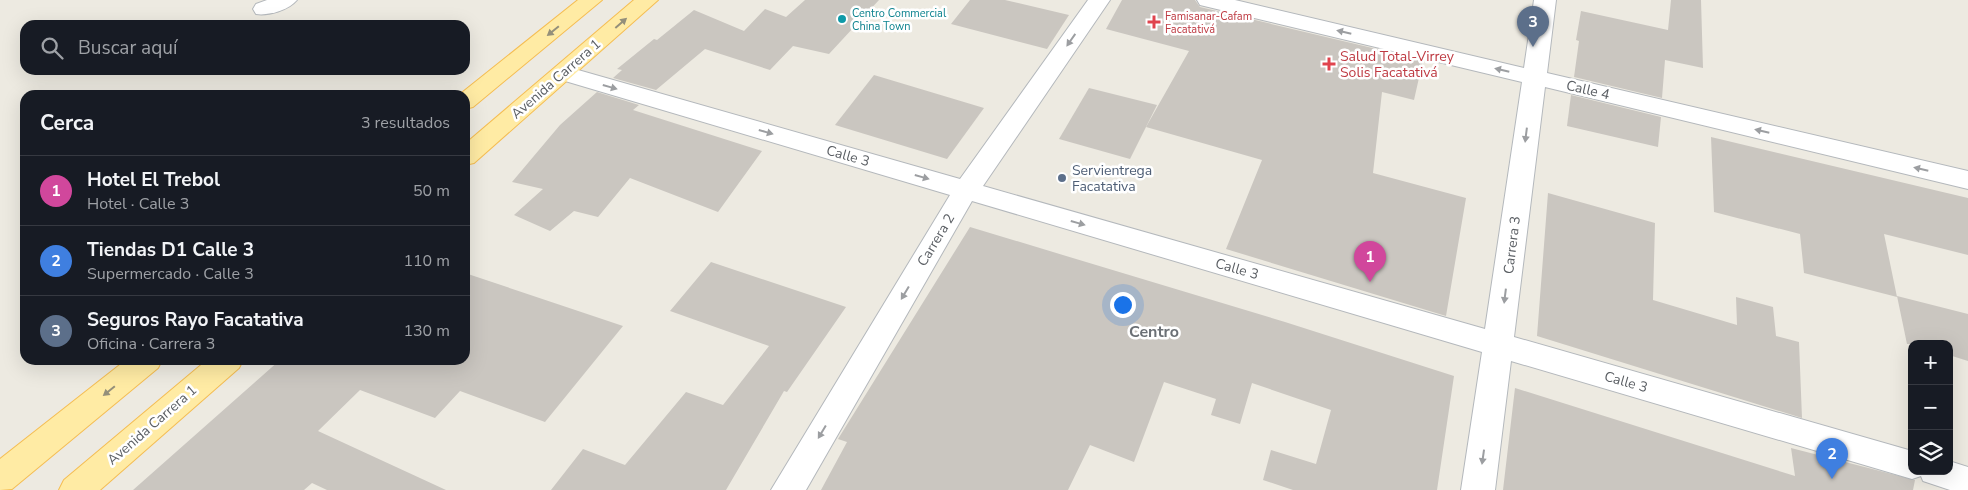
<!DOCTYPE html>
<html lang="es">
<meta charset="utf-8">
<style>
body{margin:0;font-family:"Nunito Sans",sans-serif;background:#20242c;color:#f1f3f6}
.controls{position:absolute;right:15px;bottom:15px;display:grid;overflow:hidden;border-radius:10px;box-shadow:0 5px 20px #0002}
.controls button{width:45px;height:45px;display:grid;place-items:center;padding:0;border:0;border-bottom:1px solid #363941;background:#171b24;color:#f1f3f6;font:25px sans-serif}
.you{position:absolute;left:1122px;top:304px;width:18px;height:18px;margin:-12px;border:4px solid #fff;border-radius:50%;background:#1a73e8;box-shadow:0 0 0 8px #1a73e833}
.badge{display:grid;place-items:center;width:32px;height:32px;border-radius:50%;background:#8c9099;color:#fff;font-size:16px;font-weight:700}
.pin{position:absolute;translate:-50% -41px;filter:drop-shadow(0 1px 2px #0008)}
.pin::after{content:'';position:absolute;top:26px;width:18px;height:15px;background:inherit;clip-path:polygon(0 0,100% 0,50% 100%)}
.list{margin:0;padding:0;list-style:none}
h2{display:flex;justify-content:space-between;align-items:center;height:65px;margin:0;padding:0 20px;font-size:21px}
h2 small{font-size:16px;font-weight:400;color:#9ea1a6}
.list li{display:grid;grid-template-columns:32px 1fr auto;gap:15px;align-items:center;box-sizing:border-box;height:70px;padding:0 20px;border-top:1px solid #363941}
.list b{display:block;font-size:19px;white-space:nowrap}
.list p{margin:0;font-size:16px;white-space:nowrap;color:#9ea1a6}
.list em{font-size:16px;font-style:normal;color:#9ea1a6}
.icon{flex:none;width:28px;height:28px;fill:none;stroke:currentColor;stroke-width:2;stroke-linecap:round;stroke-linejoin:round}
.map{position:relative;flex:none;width:1968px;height:490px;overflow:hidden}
.search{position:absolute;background:#171b24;box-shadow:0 5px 20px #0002;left:20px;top:20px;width:450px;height:55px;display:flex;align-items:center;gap:12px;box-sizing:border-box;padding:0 18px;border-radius:15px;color:#9ea1a6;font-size:19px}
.panel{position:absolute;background:#171b24;box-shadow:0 5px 20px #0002;left:20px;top:90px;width:450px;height:275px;border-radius:15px}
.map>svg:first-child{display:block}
.building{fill:#cac6c0}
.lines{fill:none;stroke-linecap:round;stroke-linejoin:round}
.minor-casing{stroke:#b4b8bc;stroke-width:2}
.major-casing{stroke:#f5bd52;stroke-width:2}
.minor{fill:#fff;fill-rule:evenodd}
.major{fill:#ffeba4;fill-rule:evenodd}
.oneway{fill:#948f7a}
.oneway2{fill:#9c9ea1}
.culture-dot{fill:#0f9aa8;stroke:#fff;stroke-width:2}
.health-dot{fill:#e0444e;stroke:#fff;stroke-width:2}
.service-dot{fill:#5c6f8a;stroke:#fff;stroke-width:2}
.labels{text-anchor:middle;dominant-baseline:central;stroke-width:5;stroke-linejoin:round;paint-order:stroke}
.far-culture-label{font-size:11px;fill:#0d838f;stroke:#fff;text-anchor:start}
.far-health-label{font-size:11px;fill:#be3a42;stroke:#fff;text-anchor:start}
.health-label{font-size:14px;fill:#be3a42;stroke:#fff;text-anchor:start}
.street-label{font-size:14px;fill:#5a5e63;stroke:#fff}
.service-label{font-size:14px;fill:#4e5e75;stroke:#fff;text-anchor:start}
.quarter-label{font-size:16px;font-weight:bold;fill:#6b7075;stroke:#fff}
</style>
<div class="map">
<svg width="1968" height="490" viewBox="0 0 1968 490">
<rect width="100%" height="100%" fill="#edeae1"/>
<!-- building -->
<g class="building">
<path d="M805,0h74l-50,54 -36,-8 -23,24 -65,-21 -49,41 -43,-12 9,-8 -5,-1 37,-30 3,1 37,-30 50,21 21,-22 21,8z"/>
<path d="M970,0h35l64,15 -22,34 -96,-25z"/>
<path d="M1122,0h73l5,7 223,53 -9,40 -32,-8 -9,81 93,25 -20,118 -220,-67 36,-89 -116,-33 43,-76 -83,-22z"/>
<path d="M1671,0h30l2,68 -38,-8 -3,38 -88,-21 5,-36 -3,-1 5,-29 87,19z"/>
<path d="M874,75l110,33 -37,51 -112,-34z"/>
<path d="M1089,88l68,17 -27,54 -71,-20z"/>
<path d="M597,92l42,13 -6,5 129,41 -44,61 -88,-34 -32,39 -24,-6 -24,20 -36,-16 29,-26 -31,-7 48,-57z"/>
<path d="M1571,95l90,22 -3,30 -91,-21z"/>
<path d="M1711,137l257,61v57l-84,-21 13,63 -93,-24 -4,-39 -86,-22z"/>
<path d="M1548,193l107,30 -2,77 84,25 -1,-28 37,10 3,29 23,6 3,76 -265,-82z"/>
<path d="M970,227l315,95 169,54 -17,114h-144l-30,-10 8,-30 45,14 15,-54 -79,-27 -12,41 -29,-9 5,-16 -52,-17 -30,80 -44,-17 -22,45h-247l26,-48 -9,-3z"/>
<path d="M711,262l135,45 -59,85 -3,-1 -58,99h-175l32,-41 42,16 61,-73 37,13 46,-59 -99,-35z"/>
<path d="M465,273l158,53 -78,96 -85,-31 -25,27 -75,-28 -42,41 128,59h-119l-15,-7 -8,7h-171l147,-130h185z"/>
<path d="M1897,296l71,18v47l-19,-6v-11h-42z"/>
<path d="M1515,388l280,88 -4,-28 124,32 -2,10h-410z"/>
</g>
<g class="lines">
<!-- minor casing -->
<g class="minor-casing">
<g id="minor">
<path d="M267,0h30c-8,10 -29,16 -41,14l-3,-5 3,-5z"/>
<path d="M1088,0h22l-127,186 502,143 37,-247 -322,-77 -3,-5h38l289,68 10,-68h22l-9,73 421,98v18l-423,-102 -31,250 398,114v20h37v-10l19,6v23h-18l-27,-9 -2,-5 -9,3 -401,-118 -16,129h-34l21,-138 -510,-151 -166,289h-35l179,-295 -395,-117 -4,-5 4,-5 8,-2 8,2 389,111z"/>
</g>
</g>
<!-- major casing -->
<g class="major-casing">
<g id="major">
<path d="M578,0h24l-129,107 -8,2v-14h-6z"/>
<path d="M634,0h24l-184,163 -9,2v-21z"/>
<path d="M126,360h36l-4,8 -146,121 -12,1v-31z"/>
<path d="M207,360h36l-4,8 -139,122h-41l5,-10z"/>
</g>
</g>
<!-- minor -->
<use href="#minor" class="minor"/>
<!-- major -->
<use href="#major" class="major"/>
</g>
<!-- one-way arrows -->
<defs><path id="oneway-solid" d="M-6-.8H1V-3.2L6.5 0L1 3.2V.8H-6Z" transform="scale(1.25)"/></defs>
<g class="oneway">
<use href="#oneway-solid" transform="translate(621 23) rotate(-41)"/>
<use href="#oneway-solid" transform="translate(553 31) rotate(141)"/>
<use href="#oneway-solid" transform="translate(109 391) rotate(141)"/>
</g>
<g class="oneway2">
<use href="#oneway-solid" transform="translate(1344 32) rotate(-167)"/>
<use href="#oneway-solid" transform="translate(1071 40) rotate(125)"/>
<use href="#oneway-solid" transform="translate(1502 70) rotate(-167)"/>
<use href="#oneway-solid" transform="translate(610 87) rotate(16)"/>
<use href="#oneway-solid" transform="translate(1762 131) rotate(-167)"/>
<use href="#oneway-solid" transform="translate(766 132) rotate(16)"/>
<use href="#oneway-solid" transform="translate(1526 135) rotate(97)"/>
<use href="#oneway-solid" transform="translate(1921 169) rotate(-167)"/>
<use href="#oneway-solid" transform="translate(922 177) rotate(16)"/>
<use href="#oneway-solid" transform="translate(1078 223) rotate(16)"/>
<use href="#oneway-solid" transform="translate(905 293) rotate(121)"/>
<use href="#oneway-solid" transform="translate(1505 296) rotate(97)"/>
<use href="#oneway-solid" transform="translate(822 432) rotate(121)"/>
<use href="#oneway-solid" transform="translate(1483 457) rotate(98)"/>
</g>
<!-- markers -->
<circle class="culture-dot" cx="842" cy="19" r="5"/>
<g class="health-dot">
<path d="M1151.5 14.5h5v5h5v5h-5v5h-5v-5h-5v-5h5z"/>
<path d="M1326.5 56.5h5v5h5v5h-5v5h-5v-5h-5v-5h5z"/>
</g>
<circle class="service-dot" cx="1062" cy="178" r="5"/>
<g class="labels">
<!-- far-culture labels -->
<g class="far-culture-label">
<text x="852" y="13">Centro Commercial<tspan x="852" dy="13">China Town</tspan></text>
</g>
<!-- far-health labels -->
<g class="far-health-label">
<text x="1165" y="16">Famisanar-Cafam<tspan x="1165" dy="13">Facatativá</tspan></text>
</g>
<!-- health labels -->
<g class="health-label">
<text x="1340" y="56">Salud Total-Virrey<tspan x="1340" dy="16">Solis Facatativá</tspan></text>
</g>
<!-- street labels -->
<g class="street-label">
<text transform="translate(556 79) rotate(-41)">Avenida Carrera 1</text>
<text transform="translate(1588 90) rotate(13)">Calle 4</text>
<text transform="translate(848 156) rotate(16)">Calle 3</text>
<text transform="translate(936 240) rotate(-59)">Carrera 2</text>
<text transform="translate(1512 245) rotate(-83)">Carrera 3</text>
<text transform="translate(1237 269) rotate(16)">Calle 3</text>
<text transform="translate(1626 382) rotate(16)">Calle 3</text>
<text transform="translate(152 425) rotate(-41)">Avenida Carrera 1</text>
</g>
<!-- service labels -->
<g class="service-label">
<text x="1072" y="170">Servientrega<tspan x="1072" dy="16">Facatativa</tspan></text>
</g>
<!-- quarter labels -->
<g class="quarter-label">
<text x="1154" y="332">Centro</text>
</g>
</g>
</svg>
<div class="controls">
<button>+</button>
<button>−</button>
<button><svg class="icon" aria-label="layers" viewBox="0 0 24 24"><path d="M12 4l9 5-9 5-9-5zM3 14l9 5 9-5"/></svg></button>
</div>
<div class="you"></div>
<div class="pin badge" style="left:1370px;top:282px;background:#d1479c">1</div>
<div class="pin badge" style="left:1832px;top:479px;background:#3f7fe0">2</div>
<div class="pin badge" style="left:1533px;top:47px;background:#5c6f8a">3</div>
<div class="search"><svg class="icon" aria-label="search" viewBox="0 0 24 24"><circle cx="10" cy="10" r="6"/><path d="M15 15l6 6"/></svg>Buscar aquí</div>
<section class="panel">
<h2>Cerca<small>3 resultados</small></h2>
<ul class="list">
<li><span class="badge" style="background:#d1479c">1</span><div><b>Hotel El Trebol</b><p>Hotel · Calle 3</p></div><em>50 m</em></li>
<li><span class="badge" style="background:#3f7fe0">2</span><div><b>Tiendas D1 Calle 3</b><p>Supermercado · Calle 3</p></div><em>110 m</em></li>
<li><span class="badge" style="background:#5c6f8a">3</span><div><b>Seguros Rayo Facatativa</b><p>Oficina · Carrera 3</p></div><em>130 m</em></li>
</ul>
</section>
</div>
